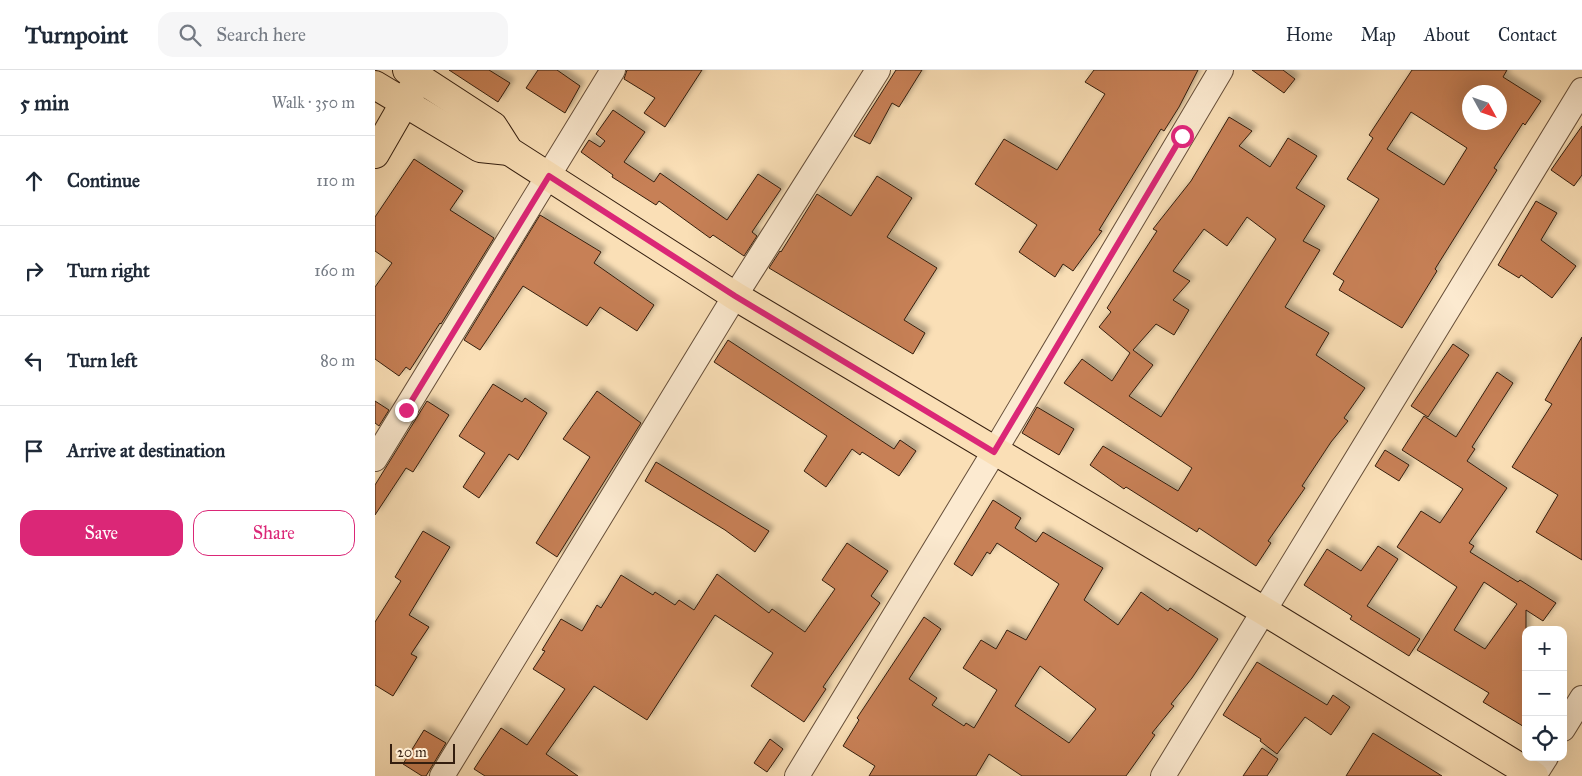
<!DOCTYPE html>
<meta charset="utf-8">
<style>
body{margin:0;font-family:"IM FELL Great Primer",serif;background:#f6f6f7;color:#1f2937}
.controls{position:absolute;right:15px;bottom:15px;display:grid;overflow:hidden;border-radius:10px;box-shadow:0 5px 20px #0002}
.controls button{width:45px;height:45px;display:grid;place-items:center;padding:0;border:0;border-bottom:1px solid #e0e1e3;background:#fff;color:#1f2937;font:25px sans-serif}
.compass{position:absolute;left:1087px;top:15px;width:45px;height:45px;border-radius:50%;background:#fff;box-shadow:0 5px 20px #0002;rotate:130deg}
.scale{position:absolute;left:15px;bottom:12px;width:65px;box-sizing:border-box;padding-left:5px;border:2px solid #341e0f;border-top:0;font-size:14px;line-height:18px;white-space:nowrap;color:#341e0f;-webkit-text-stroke:4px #fcead0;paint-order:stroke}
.stop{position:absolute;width:15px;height:15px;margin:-11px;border:4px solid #db2777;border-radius:50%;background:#fff}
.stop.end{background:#db2777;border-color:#fff;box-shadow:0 1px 5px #0008}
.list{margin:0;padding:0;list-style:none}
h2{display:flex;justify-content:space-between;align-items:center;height:65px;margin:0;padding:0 20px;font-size:21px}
h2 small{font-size:16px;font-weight:400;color:#747a83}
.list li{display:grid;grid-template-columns:32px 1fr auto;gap:15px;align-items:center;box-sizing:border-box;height:90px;padding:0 20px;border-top:1px solid #e0e1e3}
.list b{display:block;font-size:19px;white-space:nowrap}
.list em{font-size:16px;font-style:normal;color:#747a83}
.actions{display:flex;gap:10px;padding:15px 20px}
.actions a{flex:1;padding:11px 0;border:1px solid #db2777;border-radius:15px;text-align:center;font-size:18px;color:#db2777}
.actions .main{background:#db2777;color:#fff}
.icon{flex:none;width:28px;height:28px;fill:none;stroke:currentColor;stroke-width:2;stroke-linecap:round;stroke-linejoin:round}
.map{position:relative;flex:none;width:1207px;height:706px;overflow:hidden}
header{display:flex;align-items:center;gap:30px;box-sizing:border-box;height:70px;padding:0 25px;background:#fff;border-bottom:1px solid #e0e1e3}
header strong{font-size:24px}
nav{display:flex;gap:28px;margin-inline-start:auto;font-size:18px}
.search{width:350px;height:45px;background:#f6f6f7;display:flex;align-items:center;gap:12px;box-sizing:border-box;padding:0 18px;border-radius:15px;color:#747a83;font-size:19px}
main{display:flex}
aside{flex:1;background:#fff}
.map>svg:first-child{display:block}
.building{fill:#c78056;stroke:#341e0f;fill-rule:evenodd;filter:url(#shadow)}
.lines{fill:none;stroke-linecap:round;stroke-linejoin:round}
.minor-casing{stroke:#664e39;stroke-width:26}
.major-casing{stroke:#341e0f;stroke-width:30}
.minor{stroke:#fcead0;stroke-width:24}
.major{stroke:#fadfb6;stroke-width:28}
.route{stroke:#db2777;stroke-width:6}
</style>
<header>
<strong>Turnpoint</strong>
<div class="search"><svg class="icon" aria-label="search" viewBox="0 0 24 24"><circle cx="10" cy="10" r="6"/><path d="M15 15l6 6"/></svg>Search here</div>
<nav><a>Home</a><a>Map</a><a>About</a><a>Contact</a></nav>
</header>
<main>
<aside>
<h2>5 min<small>Walk · 350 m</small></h2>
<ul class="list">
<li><svg class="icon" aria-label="ahead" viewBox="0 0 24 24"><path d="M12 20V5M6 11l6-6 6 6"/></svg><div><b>Continue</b></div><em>110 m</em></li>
<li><svg class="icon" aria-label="right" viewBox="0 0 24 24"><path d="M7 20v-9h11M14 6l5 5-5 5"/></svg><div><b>Turn right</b></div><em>160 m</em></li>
<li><svg class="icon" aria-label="left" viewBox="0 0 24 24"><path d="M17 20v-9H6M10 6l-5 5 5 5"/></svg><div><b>Turn left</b></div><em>80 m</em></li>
<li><svg class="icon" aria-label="arrive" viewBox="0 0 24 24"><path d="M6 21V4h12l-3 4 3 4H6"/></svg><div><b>Arrive at destination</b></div></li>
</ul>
<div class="actions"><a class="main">Save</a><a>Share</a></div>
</aside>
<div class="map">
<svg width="1207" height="706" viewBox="0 0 1207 706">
<defs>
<filter id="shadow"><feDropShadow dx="4.5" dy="-4.5" stdDeviation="2.5" flood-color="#0004"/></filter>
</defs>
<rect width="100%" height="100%" fill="#fadfb6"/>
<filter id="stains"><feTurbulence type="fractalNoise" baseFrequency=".004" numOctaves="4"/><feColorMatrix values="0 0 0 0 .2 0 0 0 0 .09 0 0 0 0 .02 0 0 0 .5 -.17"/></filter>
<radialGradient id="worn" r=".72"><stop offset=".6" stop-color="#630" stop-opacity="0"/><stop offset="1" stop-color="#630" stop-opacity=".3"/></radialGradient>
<!-- building -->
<g class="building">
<path d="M74,0h40l21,13 -12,19z"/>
<path d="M163,0h19l23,16 -15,27 -39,-25z"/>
<path d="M252,0h75l-37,57 -21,-14 11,-15 -31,-19z"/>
<path d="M521,0h26l-23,37 -7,-4 -22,41 -16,-8z"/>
<path d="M719,0h104l-19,37 -15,24 -3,-2 -62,101 3,1 -29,40 -10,-7 -8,13 -36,-25 18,-27 -62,-41 29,-45 53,31 48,-76 -20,-12z"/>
<path d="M877,0h31l12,9 -11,14z"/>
<path d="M1037,0h95l-4,7 38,24 -16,24 -2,-2 -29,45 3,2 -62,99 2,2 -35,57 -63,-38 5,-9 -11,-7 46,-75 -32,-20 26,-41 -4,-3zM1094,22h30v30h-30zM1036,42l56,36 -23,37 -57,-36z"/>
<path d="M238,40l32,22 -21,30 30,20 6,-9 67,47 31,-46 23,15 -29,43 5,4 -13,20 -31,-21 -3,3 -51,-37 -3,4 -44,-28 1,-2 -32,-23 8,-12 11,7 5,-6 -9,-7z"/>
<path d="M854,47l23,14 -13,15 31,21 18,-29 29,18 -21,32 29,18 -22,35 17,9 -35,57 44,26 -13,22 49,33 -21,30 4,3 -17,21 -29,44 3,2 -37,53 3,2 -15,23 -57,-38 -2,4 -71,-45 -2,2 -34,-24 13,-19 75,45 14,-23 -128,-85 18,-24 30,22 18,-28 -31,-26 12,-15 -4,-4 50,-77 -4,-2 38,-48zM872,147l29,22 -115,178 -32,-21 24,-31 -20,-15 23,-26 18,11 15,-25 -16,-10 17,-19 -17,-10 31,-42 23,17z"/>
<path d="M1207,56v49l-8,11 -23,-16z"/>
<path d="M39,89l49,32 -13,19 44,28 -53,86 -1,-1 -30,47 -4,-3 -7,9 -24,-17v-72l17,-24 -17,-12v-34z"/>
<path d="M502,106l35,22 -25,39 50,31 -33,52 21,13 -12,21 -144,-86 11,-17 1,1 36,-58 34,22z"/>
<path d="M1161,131l21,12 -16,27 35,26 -24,32 -31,-23 -2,3 -21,-13z"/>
<path d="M165,145l61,37 -7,11 60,42 -17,26 -37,-24 -13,19 -64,-40 -43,64 -16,-10z"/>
<path d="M1207,267v223l-46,-28 22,-37 -46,-28 40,-63 -7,-4z"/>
<path d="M353,270l166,109 6,-9 16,11 -17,25 -37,-24 -2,3 -8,-6 -26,38 -22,-16 23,-35 -113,-74z"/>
<path d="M1078,274l16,11 -41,62 -17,-11z"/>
<path d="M1122,302l16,11 -41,64 3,2 -8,12 40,27 -38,55 5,3 -4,6 48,30 2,-2 36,23 -13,18 -17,-11v118l-43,-26 6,-9 -72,-43 40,-63 -60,-40 24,-36 19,12 23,-34 -61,-39 22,-34 32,21zM1109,512l33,22 -32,45 -31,-19z"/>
<path d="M118,314l29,18 3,-4 22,15 -29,47 -9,-6 -30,44 -16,-11 22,-34 -26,-17z"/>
<path d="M222,321l44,32 -84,134 -21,-14 54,-86 -27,-18z"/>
<path d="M0,331l14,9 -10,16 -4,-3z"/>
<path d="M52,331l22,14 -36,57 -7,-4 -31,47v-30z"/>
<path d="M662,337l37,22 -15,26 -37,-22z"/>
<path d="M1010,380l24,15 -10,16 -24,-15z"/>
<path d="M281,392l113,69 -14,21 -30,-22 -80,-49z"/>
<path d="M618,430l28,18 -6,10 21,14 7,-10 60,36 -19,32 34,25 23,-33 27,19 2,-3 48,31 -26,39 -21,26 3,2 -22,27 3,2 -29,41h-104l-33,-22 -13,22h-107l6,-10 -32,-20 16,-26 -2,-2 67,-101 17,12 -32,50 28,19 -5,7 32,21 2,-3 8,5 23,-38 -34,-22 18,-28 15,9 11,-19 19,10 33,-56 -62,-41 -7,11 -3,-2 -15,24 -18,-12zM665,596l56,43 -27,34 -54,-37z"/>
<path d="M48,461l27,16 -41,68 20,12 -18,27 6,3 -24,39 -18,-11v-63l26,-41 -6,-4z"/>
<path d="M472,473l41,28 -17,25 9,7 -57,84 3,2 -22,33 -53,-36 22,-33 -58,-38 -68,105 -53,-34 -48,68 32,22h-93l-11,-7 27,-41 26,17 38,-56 -32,-20 12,-18 -3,-1 19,-31 21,12 15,-26 4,3 20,-33 32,20 2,-3 20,13 4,-5 15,10 23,-36 52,39 3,-4 33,23 30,-43 -13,-9z"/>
<path d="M1003,476l20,13 -31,47 53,33 -11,17 -59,-37 2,-3 -48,-31 23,-36 34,22z"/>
<path d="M882,592l70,43 6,-10 17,12 -19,28 -26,-18 -28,37 -17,-13 1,-2 -38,-24z"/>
<path d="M49,660l22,13 -20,33h-4l-19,-12z"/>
<path d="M998,663l69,43h-96z"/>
<path d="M395,669l13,10 -16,23 -13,-9z"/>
<path d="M887,678l16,11 -11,17h-24z"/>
</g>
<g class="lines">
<!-- minor casing -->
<g class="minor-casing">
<g id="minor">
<path d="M0,389l238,-389"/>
<path d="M1188,659l19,-31"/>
<path d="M67,706l293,-480 143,-226"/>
<path d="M422,706l197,-324 227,-382"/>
<path d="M788,706l419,-686"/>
<path d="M1159,706l12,-19"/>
</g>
</g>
<!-- major casing -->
<g class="major-casing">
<g id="major">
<path d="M32,0l86,56 16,25 226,145 529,315 270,165"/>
<path d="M0,15l105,63 29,3"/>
<path d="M0,84l38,-66"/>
</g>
</g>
<!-- minor -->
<use href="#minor" class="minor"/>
<!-- major -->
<use href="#major" class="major"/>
</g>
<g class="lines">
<!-- route -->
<path class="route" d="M31,340l143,-234 186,120 259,156 188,-316"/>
</g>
<rect width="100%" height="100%" filter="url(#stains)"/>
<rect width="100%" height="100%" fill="url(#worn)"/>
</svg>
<div class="controls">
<button>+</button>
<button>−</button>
<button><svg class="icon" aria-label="locate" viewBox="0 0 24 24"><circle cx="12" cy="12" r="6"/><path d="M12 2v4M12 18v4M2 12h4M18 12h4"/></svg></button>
</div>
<svg class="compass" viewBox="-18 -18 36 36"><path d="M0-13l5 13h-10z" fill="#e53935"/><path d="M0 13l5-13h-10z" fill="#747a83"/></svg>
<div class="scale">20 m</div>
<div class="stop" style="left:807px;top:66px"></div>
<div class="stop end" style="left:31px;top:340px"></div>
</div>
</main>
